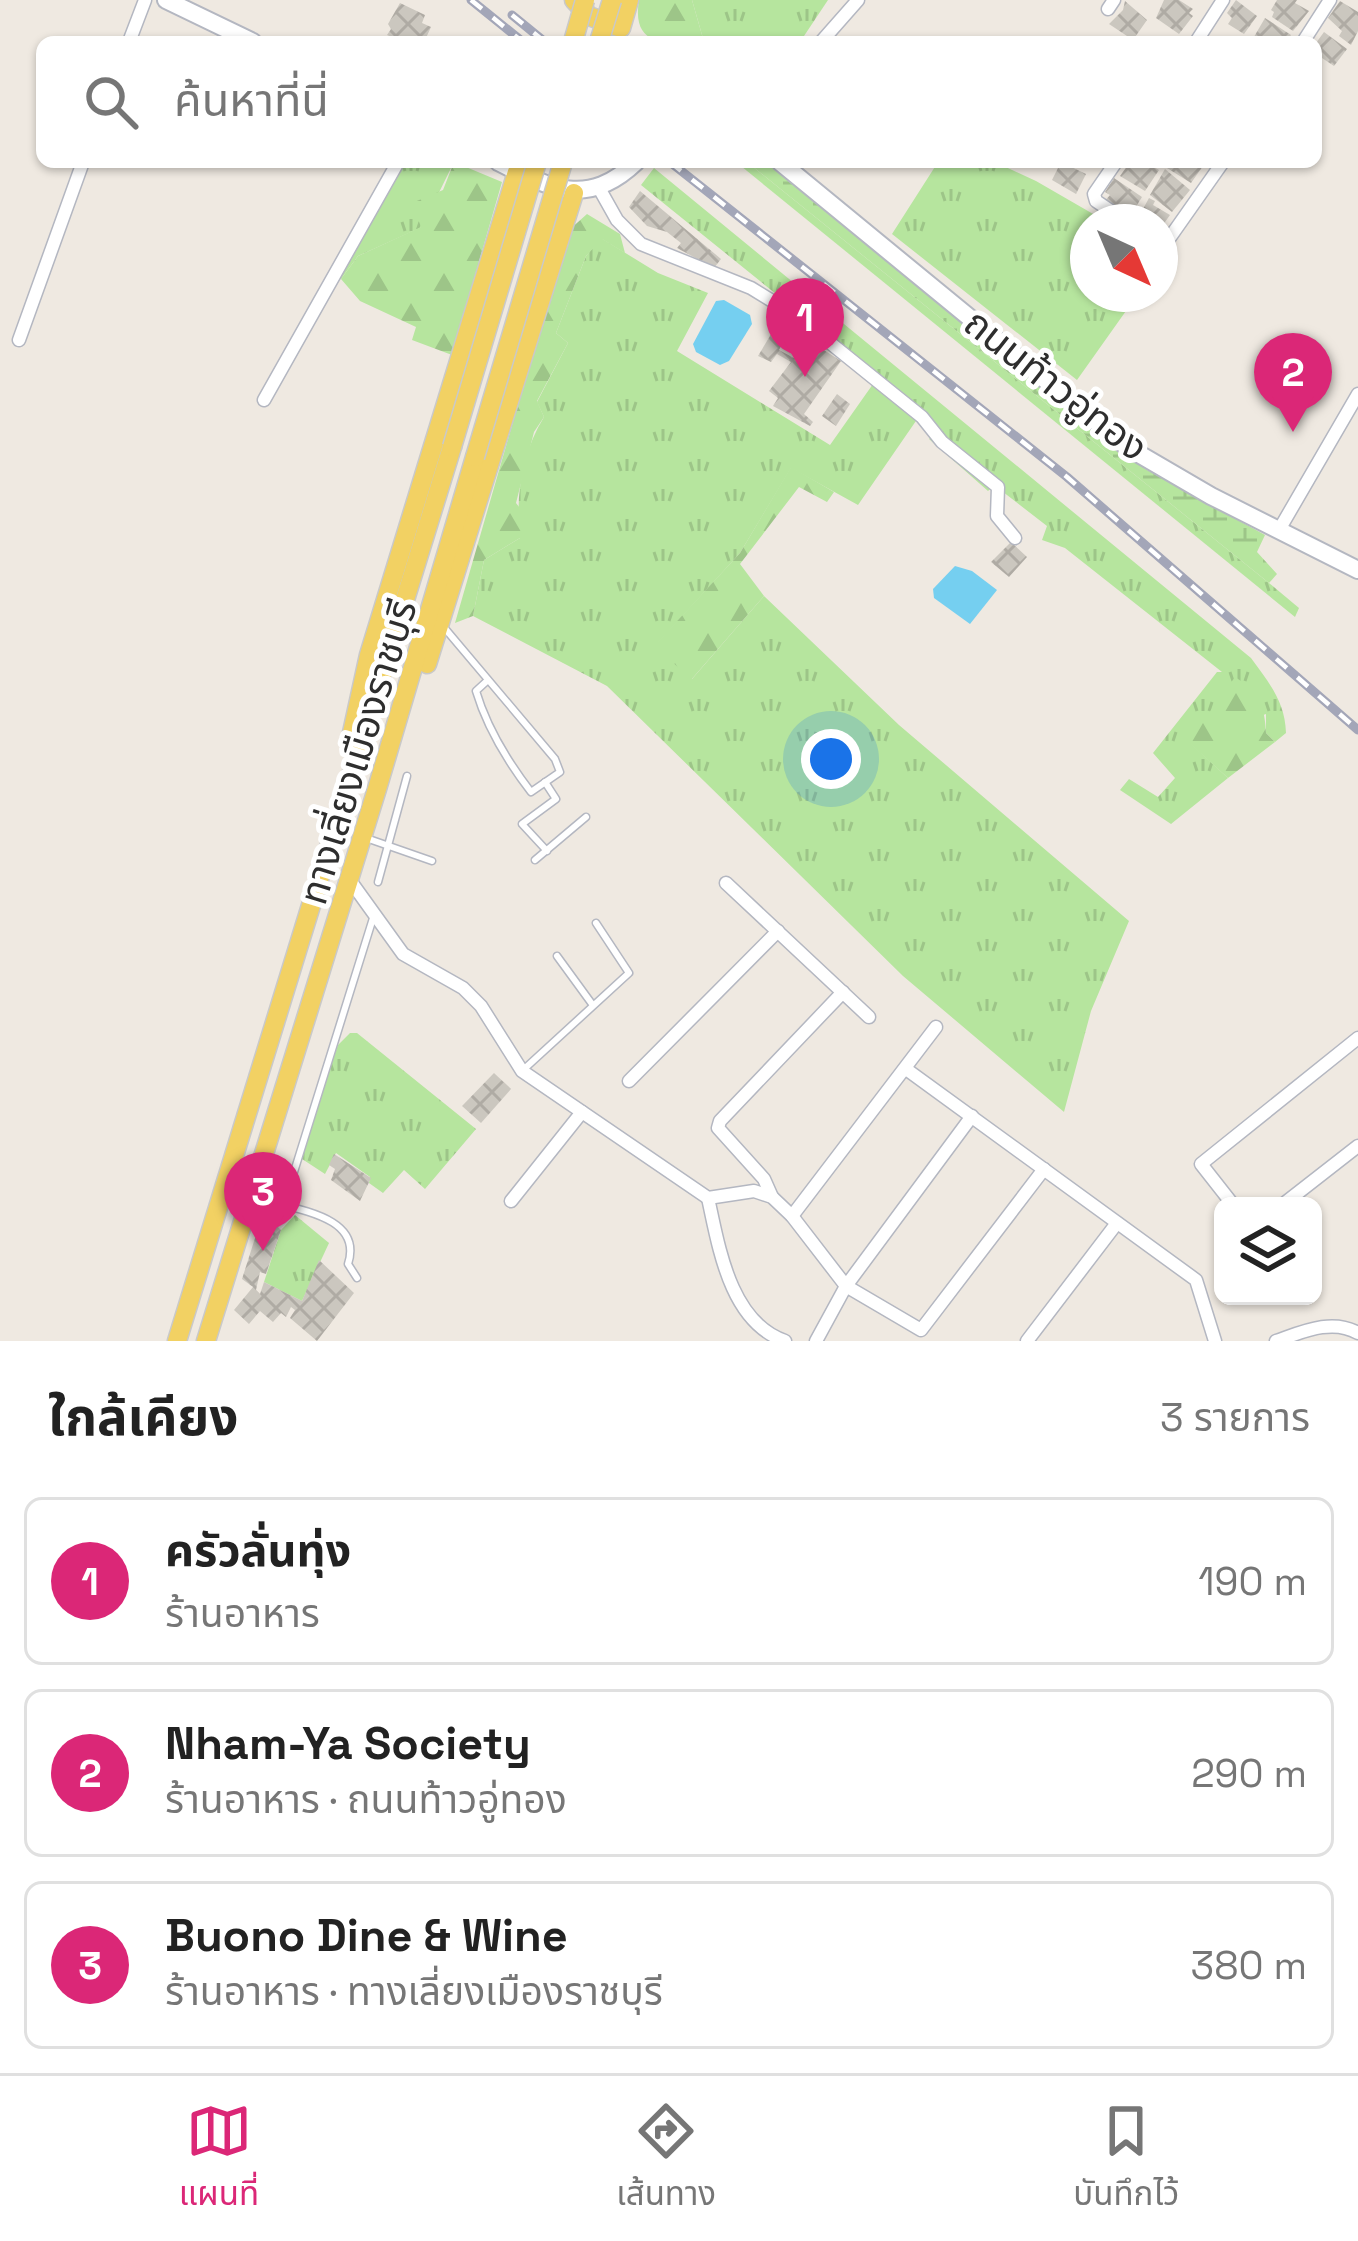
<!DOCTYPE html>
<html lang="th">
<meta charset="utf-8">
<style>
body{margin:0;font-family:"Space Grotesk","Noto Sans Thai",sans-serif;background:#f6f6f6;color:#222}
.controls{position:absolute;right:36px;bottom:36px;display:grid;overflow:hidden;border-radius:18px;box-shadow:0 3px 9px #0004}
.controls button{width:108px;height:108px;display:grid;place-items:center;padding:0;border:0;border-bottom:3px solid #e0e0e0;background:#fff;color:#222;font:60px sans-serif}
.compass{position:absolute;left:1070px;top:204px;width:108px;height:108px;border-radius:50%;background:#fff;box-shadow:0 3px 9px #0004;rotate:136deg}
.you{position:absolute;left:831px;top:759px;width:42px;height:42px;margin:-30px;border:9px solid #fff;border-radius:50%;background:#1a73e8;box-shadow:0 0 0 18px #1a73e833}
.badge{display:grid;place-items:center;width:78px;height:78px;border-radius:50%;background:#db2777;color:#fff;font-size:39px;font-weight:700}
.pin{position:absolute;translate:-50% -99px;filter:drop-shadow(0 3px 6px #0008)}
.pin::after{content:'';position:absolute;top:63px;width:42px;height:36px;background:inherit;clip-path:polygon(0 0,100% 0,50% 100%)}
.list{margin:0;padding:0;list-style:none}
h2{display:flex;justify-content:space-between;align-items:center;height:156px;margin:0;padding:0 48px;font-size:51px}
h2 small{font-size:39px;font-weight:400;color:#767676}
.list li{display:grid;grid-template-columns:78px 1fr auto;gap:36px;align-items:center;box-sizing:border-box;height:168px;margin:0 24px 24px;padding:0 24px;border:3px solid #e0e0e0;border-radius:18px}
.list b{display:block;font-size:45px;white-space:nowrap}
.list p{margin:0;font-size:39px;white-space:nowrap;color:#767676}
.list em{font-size:39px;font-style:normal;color:#767676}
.icon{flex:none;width:66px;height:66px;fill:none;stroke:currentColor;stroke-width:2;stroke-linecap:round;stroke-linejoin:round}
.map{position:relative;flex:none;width:1358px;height:1341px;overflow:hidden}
.search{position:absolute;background:#fff;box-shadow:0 3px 9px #0004;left:36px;right:36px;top:36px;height:132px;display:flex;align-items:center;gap:30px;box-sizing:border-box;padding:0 42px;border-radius:18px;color:#767676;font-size:45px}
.sheet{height:732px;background:#fff}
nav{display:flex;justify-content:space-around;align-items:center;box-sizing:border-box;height:168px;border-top:3px solid #e0e0e0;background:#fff;font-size:33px;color:#767676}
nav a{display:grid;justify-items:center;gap:6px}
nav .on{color:#db2777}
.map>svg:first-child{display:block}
.grass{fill:url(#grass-tufts)}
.forest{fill:url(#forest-firs)}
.wetland{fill:url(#wetland-marsh)}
.water{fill:#75cff0}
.building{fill:url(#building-cross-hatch)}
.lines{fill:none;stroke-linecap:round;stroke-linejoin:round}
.lane-casing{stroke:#b4b7c1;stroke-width:9}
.street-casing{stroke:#b4b7c1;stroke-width:15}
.secondary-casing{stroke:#b4b7c1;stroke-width:20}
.primary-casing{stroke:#c9c9c9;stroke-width:21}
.lane{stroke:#fff;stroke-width:6}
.street{stroke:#fff;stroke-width:12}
.secondary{stroke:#fff;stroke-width:16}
.primary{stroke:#f2d163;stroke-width:18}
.rail-casing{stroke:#a3a6b8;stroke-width:9}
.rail{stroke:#fff;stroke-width:4.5;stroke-dasharray:14;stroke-linecap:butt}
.primary-bridge-casing{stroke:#c9c9c9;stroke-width:21;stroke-linecap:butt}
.primary-bridge{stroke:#f2d163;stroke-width:18}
.labels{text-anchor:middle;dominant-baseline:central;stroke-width:10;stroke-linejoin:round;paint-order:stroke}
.street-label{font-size:39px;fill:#2e2e2e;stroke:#fff}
</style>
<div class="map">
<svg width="1358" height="1341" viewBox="0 0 1358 1341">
<defs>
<pattern id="grass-tufts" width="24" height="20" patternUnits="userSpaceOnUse" patternTransform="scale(3)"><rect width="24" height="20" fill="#b6e59e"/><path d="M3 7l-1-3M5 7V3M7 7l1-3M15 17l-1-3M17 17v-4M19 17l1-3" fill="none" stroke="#9dc588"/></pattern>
<pattern id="forest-firs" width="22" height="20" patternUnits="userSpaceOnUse" patternTransform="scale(3)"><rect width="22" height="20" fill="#b6e59e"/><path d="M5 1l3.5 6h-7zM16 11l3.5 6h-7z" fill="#9dc588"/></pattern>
<pattern id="wetland-marsh" width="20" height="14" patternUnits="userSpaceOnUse" patternTransform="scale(3)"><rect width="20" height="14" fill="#b6e59e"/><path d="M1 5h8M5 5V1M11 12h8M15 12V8" fill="none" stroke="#9dc588"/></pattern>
<pattern id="building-cross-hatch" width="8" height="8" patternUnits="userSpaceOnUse" patternTransform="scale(3)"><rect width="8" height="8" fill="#cbc7bf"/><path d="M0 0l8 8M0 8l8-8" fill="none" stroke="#afaba4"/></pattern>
</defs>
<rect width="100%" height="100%" fill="#efe9e1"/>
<!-- grass -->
<g class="grass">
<path d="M692,0h136l-28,42h-96z"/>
<path d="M406,162h48l-32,65 -64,29 -17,23 -4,-6z"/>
<path d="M736,162h11l522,421 30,25 -4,9z"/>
<path d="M938,162h57l41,19 71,41h-19v72h50l-61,86 -185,-146z"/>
<path d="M654,168l597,490c18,25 34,43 35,75l-11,9 -9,-9v-19l-77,28 39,36 -57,46 -51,-34 9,-11 29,18 17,-19 -22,-25 64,-81h5l-157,-124 -23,-8 5,-14 -53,-41 -6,6 -59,-52 11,-10 -9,-10 -290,-234z"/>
<path d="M601,238l57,35 50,20 -31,58 153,94 43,-61 45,34 -60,87 -67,-37 -51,85 -84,92 36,34 72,-83 135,129 230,196 -38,90 -27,101 -161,-136 -296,-290 -134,-70 11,-56 36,-22c-5,-41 2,-86 24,-121l-7,-15 31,-59 -12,-10 30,-77z"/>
<path d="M350,1033h7l119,96 -51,60 -21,-19 -21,23 -14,-10 1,-6 -34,-24 -11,21 -26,-17 39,-112z"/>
<path d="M295,1215l34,28 -27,58 -38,-19 17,-52z"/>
</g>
<!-- forest -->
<g class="forest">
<path d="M639,0h53l12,42c-35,0 -73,8 -65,-42z"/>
<path d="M454,162l48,20 -50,173 -40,-15 4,-13 -56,-26 -19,-22 17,-23 63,-29 -9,-24 31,-13z"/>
<path d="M587,214l33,20 5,19 -23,-14 -16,17 -30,77 12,10 -31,58 7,16 -10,15 -18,71 14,18 -10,17 -36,22 -11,56 -18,7 113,-392z"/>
<path d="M791,467l43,25 -7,10 -28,-15 -59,77 24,32 -73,84 -36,-35 85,-92z"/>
<path d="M1235,677c23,14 30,29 31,56l9,9 -47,36 -40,-36z"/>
</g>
<!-- wetland -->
<path class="wetland" d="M747,162h18l340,278 42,30 118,65 -8,17 20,22 -8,9z"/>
<!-- water -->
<g class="water">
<path d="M724,300l26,15 2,9 -23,37 -9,4 -24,-13 -3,-8 23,-43z"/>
<path d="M955,566l17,5 25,19 -27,34 -36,-26 -1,-9z"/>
</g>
<!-- building -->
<g class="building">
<path d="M1164,0h15l14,9 -4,4 4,3 -14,18 -23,-16z"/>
<path d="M1236,0l21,16 -13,18 -16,-10 4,-6 -5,-5z"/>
<path d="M1277,0h20l-2,3 14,8 -16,20 -21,-14 2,-5 -3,-2z"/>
<path d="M1125,1l22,19 -14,20 -24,-16 14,-14z"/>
<path d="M1340,1l18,11v19l-7,14 -12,-9 3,-5 -14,-13z"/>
<path d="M400,3l25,12 -3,8 9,4 -5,11 -23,4 -16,-7 4,-6 -3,-5z"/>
<path d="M1265,18l26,17 -5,7h-35z"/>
<path d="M1324,32l23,17 -13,17 -18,-12v-11z"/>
<path d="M1061,162l25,12 -10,20 -24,-14z"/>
<path d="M1130,162h15l14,8 -14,21 -25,-15z"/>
<path d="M1171,162h45l-5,7 -8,-3 -12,17 -24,-15z"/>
<path d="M1165,169l25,21 -18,22 -22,-17z"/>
<path d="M1114,178l28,19 -13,21 -25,-16 6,-7 -5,-3z"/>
<path d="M640,191l81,68 -7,9 -37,-20 4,-5 -14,-11 -20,-6 -18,-19z"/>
<path d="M1149,198l6,3 -2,4 17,10 -10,14v-7h-24z"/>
<path d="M773,331l12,7 -6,12 15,8 14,-18 33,21 -37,53 9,8 -3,4 -37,-20 5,-8 -9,-7 22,-29 -14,-8 -6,8 -13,-6z"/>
<path d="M837,394l13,10 -14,22 -14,-10z"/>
<path d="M1011,542l16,15 -18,20 -18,-15z"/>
<path d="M494,1073l17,16 -30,34 -19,-17z"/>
<path d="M334,1154l37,24 -11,23 -29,-21 4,-11 -6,-4z"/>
<path d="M263,1213l18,17 -15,44 -6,-2 -4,18 4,4 4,-12 38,19 17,-41 35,33 -37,48 -27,-23 5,-8 -4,-3 -5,10 -5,-4 -8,9 -13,-11 -11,13 -15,-14 19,-23 -11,-8z"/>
</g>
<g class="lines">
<!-- lane casing -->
<g class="lane-casing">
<g id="lane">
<path d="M442,625l113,134 5,13 -29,20c-23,-30 -44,-64 -55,-101l12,-11"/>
<path d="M545,782l11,17 -34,25 25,27"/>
<path d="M366,838l66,23"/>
<path d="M535,860l51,-43"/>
<path d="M378,882l29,-106"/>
<path d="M557,956l35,48"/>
<path d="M522,1071l107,-98 -33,-50"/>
<path d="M254,1197c30,12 111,15 94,67l9,14"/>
<path d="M284,1204l90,-289"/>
</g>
</g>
<!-- street casing -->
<g class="street-casing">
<g id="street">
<path d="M1108,9l6,-9"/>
<path d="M129,42l16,-42"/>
<path d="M821,42l37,-42"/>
<path d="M1196,42l27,-42"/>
<path d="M1303,42l27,-42"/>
<path d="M1116,162l-22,32 2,7 31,21"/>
<path d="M599,188l18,32 24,24 110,44 47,29 124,100 20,25 56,45 -1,29 18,22"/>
<path d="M1160,241l6,2 57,-81"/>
<path d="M19,340l64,-178"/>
<path d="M264,400l134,-238"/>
<path d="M1279,530l79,-136"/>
<path d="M349,879l54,75 60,34 18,18 41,65 186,127 46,-7 18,6 20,19 54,70 75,44 123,-161"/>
<path d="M726,883l143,134"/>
<path d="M906,1069l290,211 19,61"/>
<path d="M629,1081l149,-150"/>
<path d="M772,1197l-8,-18 -46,-51 2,-7 123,-129"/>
<path d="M708,1198c11,50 22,124 77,143"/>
<path d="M511,1201l71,-89"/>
<path d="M1234,1206l-33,-42 157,-126"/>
<path d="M1281,1206l77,-60"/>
<path d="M792,1216l144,-189"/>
<path d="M816,1341l30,-55 126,-170"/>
<path d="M1027,1341l90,-118"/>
<path d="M1276,1341c26,-9 56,-23 82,-8"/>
</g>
</g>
<!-- secondary casing -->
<g class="secondary-casing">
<g id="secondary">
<path d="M166,0l87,42"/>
<path d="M498,162c53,27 90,46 138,0"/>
<path d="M780,162l347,285 84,49 147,74"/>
</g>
</g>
<!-- primary casing -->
<g class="primary-casing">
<g id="primary">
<path d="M574,0l15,16 32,12 8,-28"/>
<path d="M427,664l147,-471"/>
<path d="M350,742l19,-87 148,-483"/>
<path d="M177,1341l275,-894"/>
<path d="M206,1341l171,-552 98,-332"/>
</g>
</g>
<!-- lane -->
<use href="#lane" class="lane"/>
<!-- street -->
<use href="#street" class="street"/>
<!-- secondary -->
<use href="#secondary" class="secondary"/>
<!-- primary -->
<use href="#primary" class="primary"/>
<!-- rail casing -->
<g class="rail-casing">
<g id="rail">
<path d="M471,0l52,42"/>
<path d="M512,15l33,27"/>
<path d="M670,162l397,315 291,253"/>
</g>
</g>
<!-- rail -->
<use href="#rail" class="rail"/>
<!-- primary-bridge casing -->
<g class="primary-bridge-casing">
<g id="primary-bridge">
<path d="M573,42l12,-42"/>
<path d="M599,42l13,-42"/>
<path d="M452,447l85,-285"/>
<path d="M475,457l88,-295"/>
</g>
</g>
<!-- primary-bridge -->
<use href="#primary-bridge" class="primary-bridge"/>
</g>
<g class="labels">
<!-- street labels -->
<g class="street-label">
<text transform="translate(1056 385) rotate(38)">ถนนท้าวอู่ทอง</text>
<text transform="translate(358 752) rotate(-73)">ทางเลี่ยงเมืองราชบุรี</text>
</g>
</g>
</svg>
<div class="controls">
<button><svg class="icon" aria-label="layers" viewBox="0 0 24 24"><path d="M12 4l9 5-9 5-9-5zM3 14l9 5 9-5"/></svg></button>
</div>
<svg class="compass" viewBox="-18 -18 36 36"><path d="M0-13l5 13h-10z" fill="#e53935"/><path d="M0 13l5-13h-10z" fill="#767676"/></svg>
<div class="you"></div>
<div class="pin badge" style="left:805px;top:377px">1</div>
<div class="pin badge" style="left:1293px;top:432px">2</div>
<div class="pin badge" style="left:263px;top:1251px">3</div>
<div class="search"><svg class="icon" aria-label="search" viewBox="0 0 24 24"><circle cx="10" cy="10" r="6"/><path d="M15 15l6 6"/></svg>ค้นหาที่นี่</div>
</div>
<section class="sheet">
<h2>ใกล้เคียง<small>3 รายการ</small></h2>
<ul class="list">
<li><span class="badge">1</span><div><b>ครัวลั่นทุ่ง</b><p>ร้านอาหาร</p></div><em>190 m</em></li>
<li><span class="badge">2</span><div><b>Nham-Ya Society</b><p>ร้านอาหาร · ถนนท้าวอู่ทอง</p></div><em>290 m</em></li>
<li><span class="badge">3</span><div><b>Buono Dine &amp; Wine</b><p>ร้านอาหาร · ทางเลี่ยงเมืองราชบุรี</p></div><em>380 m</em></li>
</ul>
</section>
<nav>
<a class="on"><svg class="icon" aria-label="map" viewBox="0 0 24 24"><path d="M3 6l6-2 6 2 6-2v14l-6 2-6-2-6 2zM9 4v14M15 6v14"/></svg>แผนที่</a>
<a><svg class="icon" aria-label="directions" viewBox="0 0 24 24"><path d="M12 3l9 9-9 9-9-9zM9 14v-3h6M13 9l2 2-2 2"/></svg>เส้นทาง</a>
<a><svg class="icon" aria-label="saved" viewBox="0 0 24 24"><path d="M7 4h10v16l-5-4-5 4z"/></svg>บันทึกไว้</a>
</nav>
